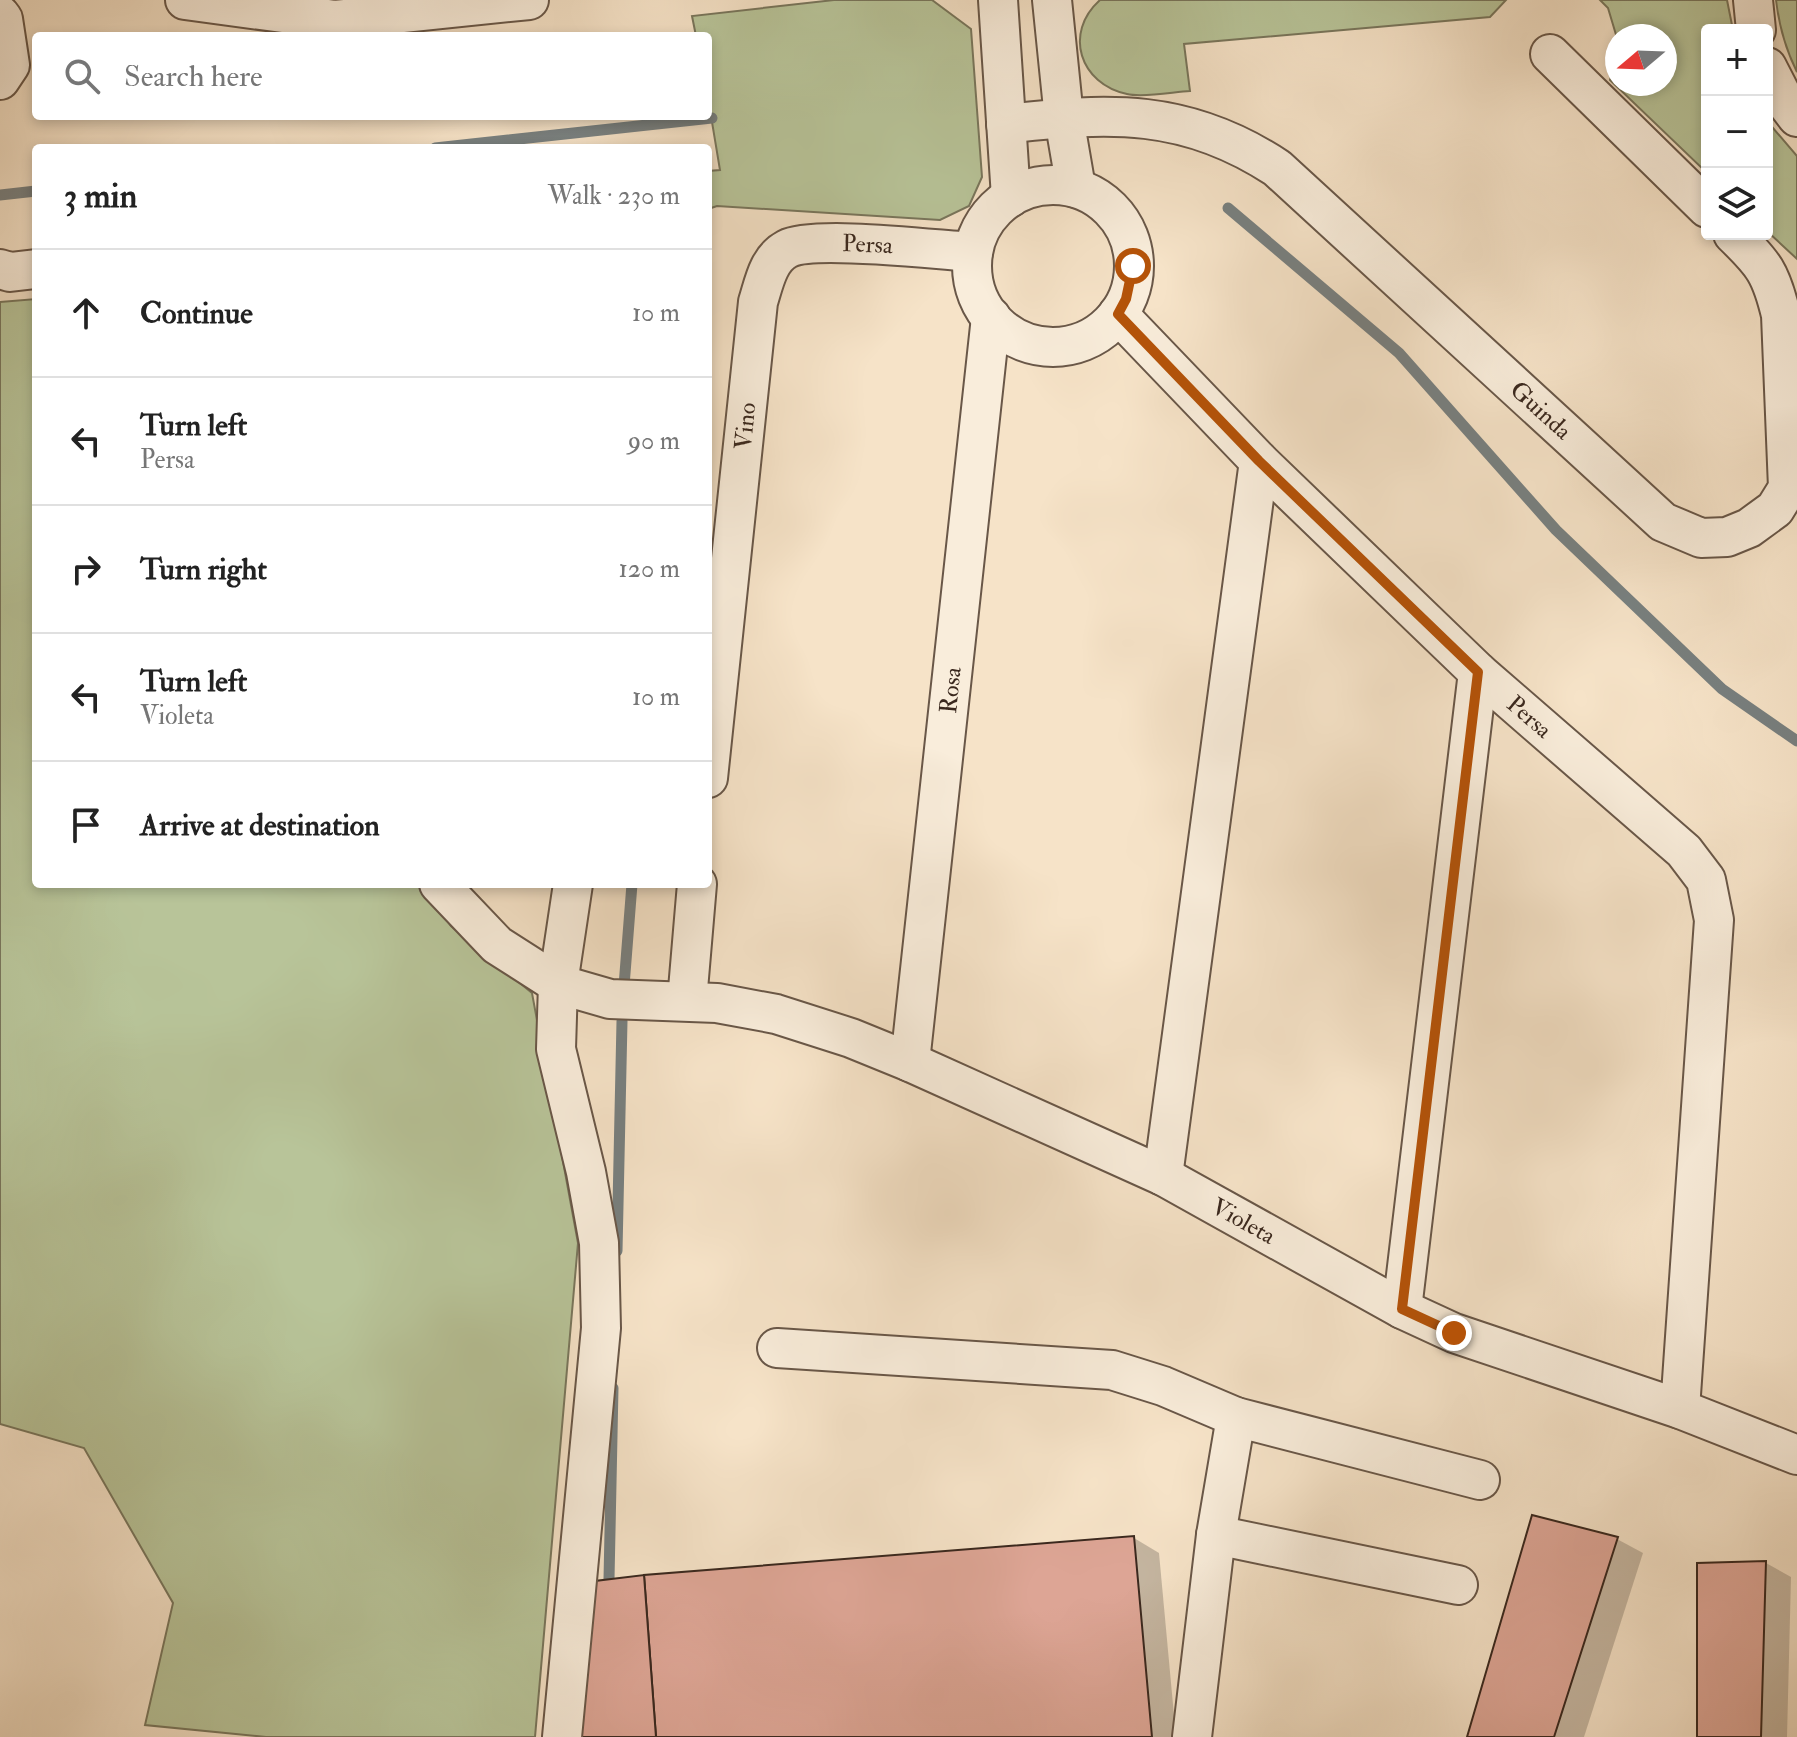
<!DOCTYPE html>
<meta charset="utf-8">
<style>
body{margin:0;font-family:"IM FELL Double Pica",serif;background:#f2f2f2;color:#222}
.controls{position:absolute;right:24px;top:24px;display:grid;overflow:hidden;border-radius:8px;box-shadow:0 4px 12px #0003}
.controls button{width:72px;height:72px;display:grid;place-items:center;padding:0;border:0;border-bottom:2px solid #e0e0e0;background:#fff;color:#222;font:40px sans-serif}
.compass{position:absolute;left:1605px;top:24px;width:72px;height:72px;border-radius:50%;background:#fff;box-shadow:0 4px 12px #0003;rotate:251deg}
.stop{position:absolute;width:24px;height:24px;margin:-18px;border:6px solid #b45309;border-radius:50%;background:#fff}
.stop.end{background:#b45309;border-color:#fff;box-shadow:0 2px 8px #0008}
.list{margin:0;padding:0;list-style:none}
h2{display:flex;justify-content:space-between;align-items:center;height:104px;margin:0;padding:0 32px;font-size:34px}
h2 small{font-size:26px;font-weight:400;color:#767676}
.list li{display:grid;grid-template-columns:52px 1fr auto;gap:24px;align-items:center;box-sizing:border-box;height:128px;padding:0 32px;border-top:2px solid #e0e0e0}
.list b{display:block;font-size:30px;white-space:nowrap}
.list p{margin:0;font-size:26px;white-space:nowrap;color:#767676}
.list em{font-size:26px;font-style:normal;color:#767676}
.icon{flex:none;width:44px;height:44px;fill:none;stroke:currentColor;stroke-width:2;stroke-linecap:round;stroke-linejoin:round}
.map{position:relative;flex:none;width:1797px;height:1737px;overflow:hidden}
.search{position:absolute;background:#fff;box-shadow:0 4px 12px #0003;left:32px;top:32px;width:680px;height:88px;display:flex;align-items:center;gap:20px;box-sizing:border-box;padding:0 28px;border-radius:8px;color:#767676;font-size:30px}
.panel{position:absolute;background:#fff;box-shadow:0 4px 12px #0003;left:32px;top:144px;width:680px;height:744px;border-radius:8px}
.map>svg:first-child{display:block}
.green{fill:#b8c499;stroke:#79765c;stroke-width:2}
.shadow{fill:#0003}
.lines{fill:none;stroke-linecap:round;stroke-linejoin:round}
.stream{stroke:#788080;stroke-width:11}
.building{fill:#dda595;stroke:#3a281e;stroke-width:2}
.minor-casing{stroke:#695748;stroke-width:42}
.minor{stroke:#f9eddb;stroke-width:38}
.route{stroke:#b45309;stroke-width:10}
.labels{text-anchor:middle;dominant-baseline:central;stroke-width:6;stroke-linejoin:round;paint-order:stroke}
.street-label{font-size:24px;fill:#3a281e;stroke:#f9eddb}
</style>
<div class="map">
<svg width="1797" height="1737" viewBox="0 0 1797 1737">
<rect width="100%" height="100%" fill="#f6e3c8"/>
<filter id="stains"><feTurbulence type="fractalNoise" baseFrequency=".0025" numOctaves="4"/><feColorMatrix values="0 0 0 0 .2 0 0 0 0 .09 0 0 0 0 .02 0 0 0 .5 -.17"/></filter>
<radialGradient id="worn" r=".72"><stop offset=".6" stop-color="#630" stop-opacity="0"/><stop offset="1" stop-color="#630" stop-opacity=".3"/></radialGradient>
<!-- green -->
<g class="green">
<path d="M834,0h98l39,29 11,148 -13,29 -29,14 -223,-14 -9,3v-38l12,-1 -12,-72v-62h-12l-4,-20z"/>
<path d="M1100,0h406l-16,17 -306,27 6,47c-17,1 -47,7 -63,3 -47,-10 -64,-61 -27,-94z"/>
<path d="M1600,0h127l6,30h-26v143l-97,-93 7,-25v29h48v-48l-48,2 -9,-30z"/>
<path d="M1776,0h21v72c-12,-24 -18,-46 -21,-72z"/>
<path d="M1767,121l30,35v103l-30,-28z"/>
<path d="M36,299v585h387l28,42 81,67 46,250 -43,494h-269l-121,-12 28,-122 -89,-155 -84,-24v-1122z"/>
</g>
<!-- shadow -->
<g class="shadow">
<path d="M1134,1538l25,15 17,184h-596z"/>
<path d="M1617,1539l26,14 -59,184h-115z"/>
<path d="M1766,1563l25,14 -4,160h-88z"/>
</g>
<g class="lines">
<!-- stream -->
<g class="stream">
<path d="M435,148l277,-30"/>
<path d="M0,195l36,-4"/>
<path d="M1228,208l171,145 157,177 166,159 75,52"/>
<path d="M624,986l8,-102"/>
<path d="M617,1251l5,-230"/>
<path d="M609,1579l4,-191"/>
</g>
</g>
<!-- building -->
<g class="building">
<path d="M1532,1515l86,22 -64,200h-87z"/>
<path d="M1134,1536l18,201h-496l-12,-162z"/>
<path d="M1766,1561l-5,176h-64v-174z"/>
<path d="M644,1575l12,162h-78l17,-156z"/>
</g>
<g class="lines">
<!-- minor casing -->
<g class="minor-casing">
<g id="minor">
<path d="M185,0l150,20 194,-20"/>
<path d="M998,0l13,197"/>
<path d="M1052,0l12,118 12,70"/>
<path d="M1753,0l3,30"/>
<path d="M0,15l3,4 7,46 -10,15"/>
<path d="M1550,54l157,154"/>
<path d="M1767,67l17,33 13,17"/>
<path id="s1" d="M1006,124c103,-12 180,-16 271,44l386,354 38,16 26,-1 22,-9 26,-19 13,-21 -7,-173c-10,-42 -17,-51 -48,-81"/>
<circle cx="1053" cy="266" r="81"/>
<path d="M0,269l10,3 26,-3"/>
<path id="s2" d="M1118,314l141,147 219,211 206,179 22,29 8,40 -34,489"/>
<path id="s3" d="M708,778l50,-476c6,-19 10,-43 29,-53 27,-14 150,1 186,3"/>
<path id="s4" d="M439,884l58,61 61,39 52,15 107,4 59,11 75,24 59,24 253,114 239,133 52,24 226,76 117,46"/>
<path d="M687,1001l10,-117"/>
<path id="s5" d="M910,1062l81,-745"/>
<path d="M1163,1176l96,-715"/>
<path d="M1402,1309l76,-637"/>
<path d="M777,1348l335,22 51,16 73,31"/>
<path d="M1216,1535l242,50"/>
<path d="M562,1737l39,-409 -2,-85 -13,-71 -30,-123 2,-65 15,-100"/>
<path d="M1192,1737l24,-202 20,-118 244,63"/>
</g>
</g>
<!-- minor -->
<use href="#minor" class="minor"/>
</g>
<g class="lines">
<!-- route -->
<path class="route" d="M1133,266l-7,33 -8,15 141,147 219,211 -76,637 52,24"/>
</g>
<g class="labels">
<!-- street labels -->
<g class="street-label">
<text stroke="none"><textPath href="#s3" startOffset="622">Persa</textPath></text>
<text stroke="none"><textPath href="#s1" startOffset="640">Guinda</textPath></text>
<text stroke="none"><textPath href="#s3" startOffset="354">Vino</textPath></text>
<text stroke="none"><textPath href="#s5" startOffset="374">Rosa</textPath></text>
<text stroke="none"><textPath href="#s2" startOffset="576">Persa</textPath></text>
<text stroke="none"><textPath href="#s4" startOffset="890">Violeta</textPath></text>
</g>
</g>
<rect width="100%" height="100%" filter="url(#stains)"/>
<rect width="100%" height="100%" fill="url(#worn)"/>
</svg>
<div class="controls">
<button>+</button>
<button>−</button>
<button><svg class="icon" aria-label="layers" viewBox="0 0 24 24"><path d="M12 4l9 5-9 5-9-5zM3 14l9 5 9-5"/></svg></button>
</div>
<svg class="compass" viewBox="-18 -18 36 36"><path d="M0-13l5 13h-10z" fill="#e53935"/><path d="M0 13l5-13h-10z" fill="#767676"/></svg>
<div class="stop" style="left:1133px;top:266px"></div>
<div class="stop end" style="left:1454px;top:1333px"></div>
<div class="search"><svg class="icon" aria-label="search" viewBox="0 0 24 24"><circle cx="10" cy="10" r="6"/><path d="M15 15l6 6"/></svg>Search here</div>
<section class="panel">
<h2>3 min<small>Walk · 230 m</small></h2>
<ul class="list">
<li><svg class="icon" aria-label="ahead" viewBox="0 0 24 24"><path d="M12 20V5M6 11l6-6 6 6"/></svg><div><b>Continue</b></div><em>10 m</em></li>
<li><svg class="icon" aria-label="left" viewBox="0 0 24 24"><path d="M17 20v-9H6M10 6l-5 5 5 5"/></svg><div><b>Turn left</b><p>Persa</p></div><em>90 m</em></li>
<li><svg class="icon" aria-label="right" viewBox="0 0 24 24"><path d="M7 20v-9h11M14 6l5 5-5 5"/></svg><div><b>Turn right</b></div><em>120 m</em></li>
<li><svg class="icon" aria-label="left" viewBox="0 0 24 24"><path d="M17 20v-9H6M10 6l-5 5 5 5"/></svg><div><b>Turn left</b><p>Violeta</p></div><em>10 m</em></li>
<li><svg class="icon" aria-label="arrive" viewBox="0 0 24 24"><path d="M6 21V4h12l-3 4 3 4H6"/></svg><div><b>Arrive at destination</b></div></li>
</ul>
</section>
</div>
